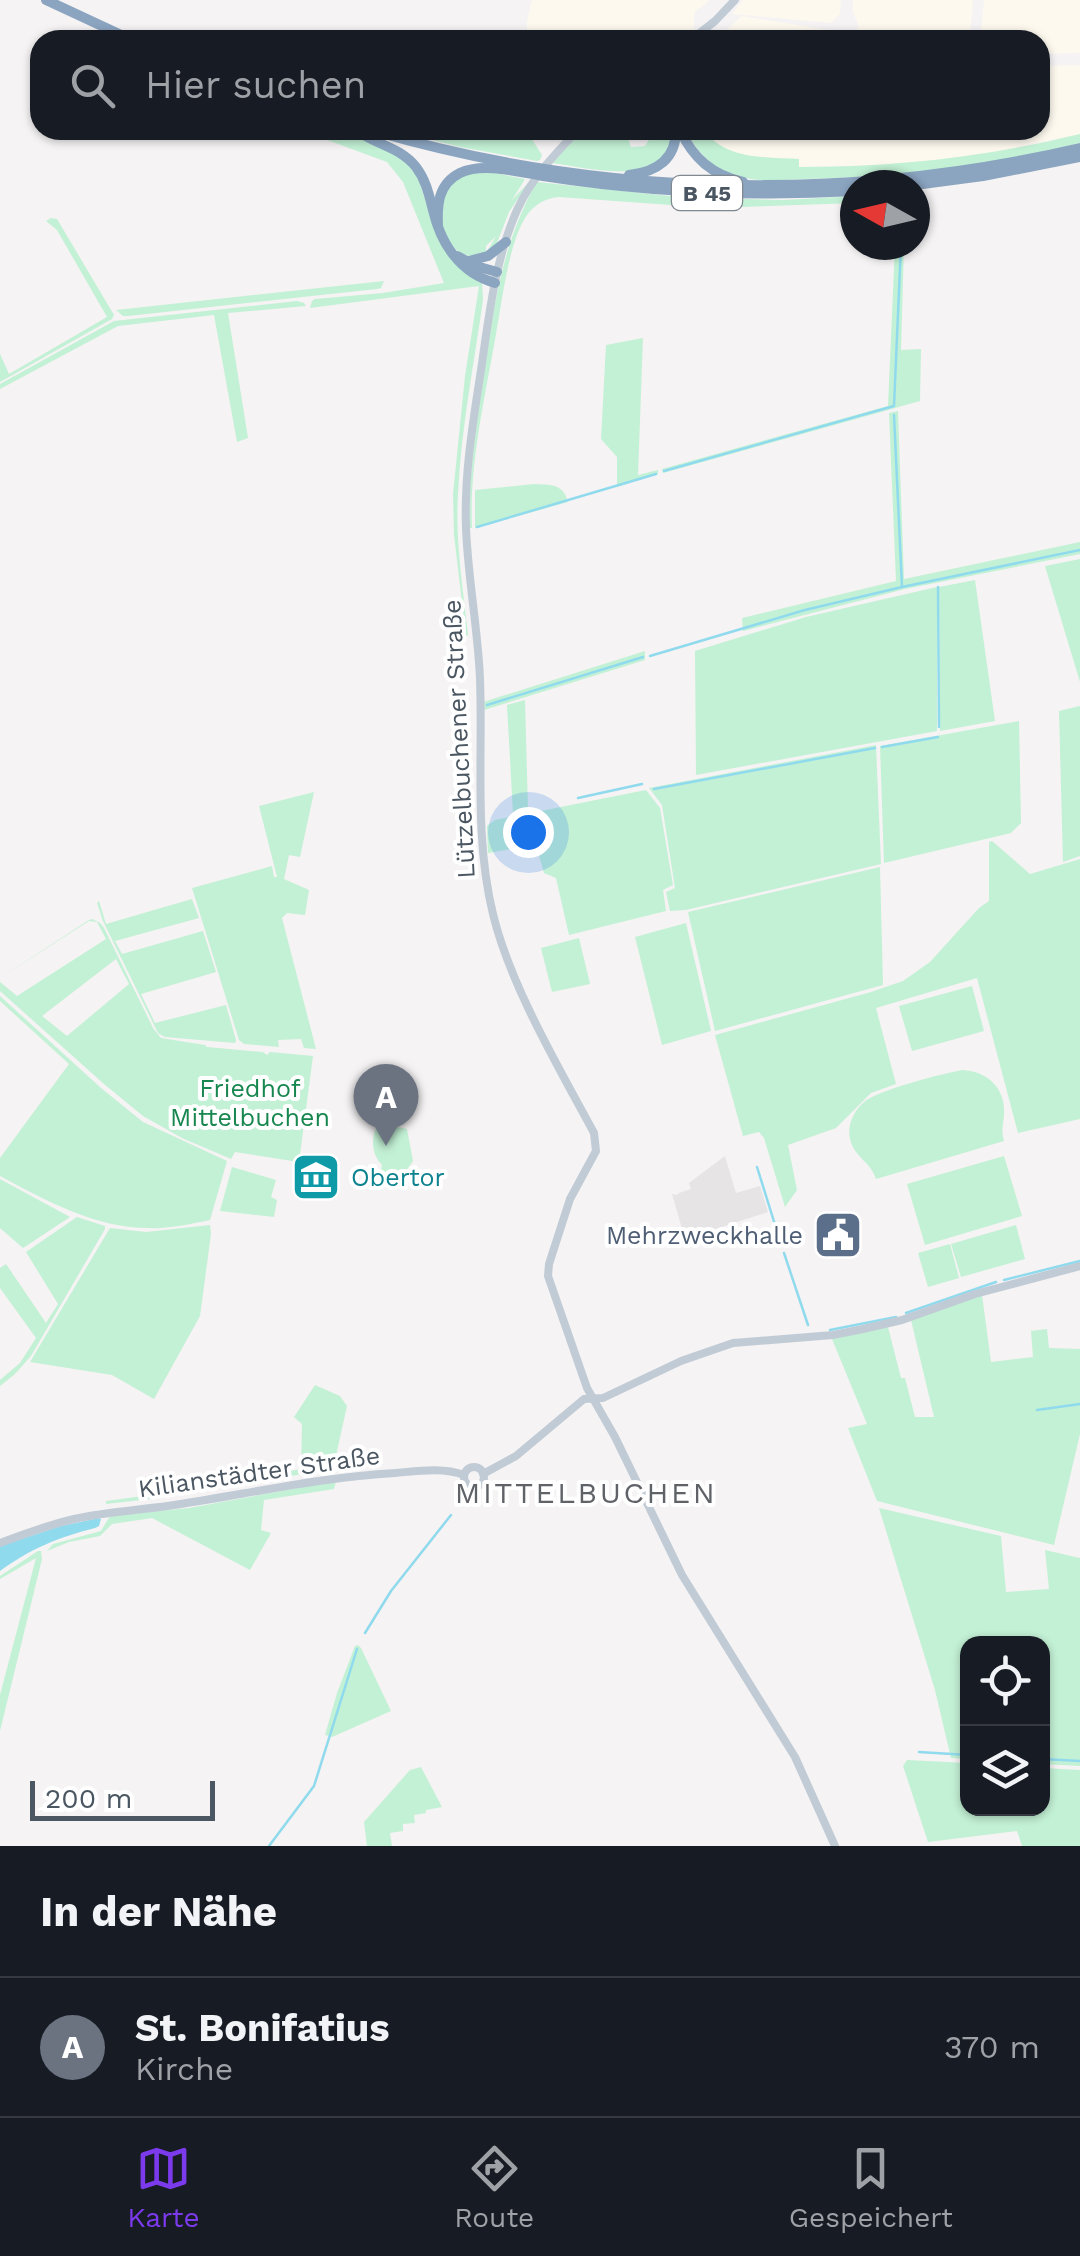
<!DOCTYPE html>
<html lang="de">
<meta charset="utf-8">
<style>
body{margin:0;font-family:"Work Sans",sans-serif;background:#20242c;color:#f1f3f6}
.controls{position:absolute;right:30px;bottom:30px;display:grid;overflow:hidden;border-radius:20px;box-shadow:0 2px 8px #0004}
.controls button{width:90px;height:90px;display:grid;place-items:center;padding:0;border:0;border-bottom:2px solid #363941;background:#171b24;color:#f1f3f6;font:50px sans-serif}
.compass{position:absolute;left:840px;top:170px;width:90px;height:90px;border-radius:50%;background:#171b24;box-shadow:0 2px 8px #0004;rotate:278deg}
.scale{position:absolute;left:30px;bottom:25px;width:185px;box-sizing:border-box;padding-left:10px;border:5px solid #4a5661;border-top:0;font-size:28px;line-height:35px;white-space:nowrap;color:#4a5661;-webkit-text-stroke:8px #fff;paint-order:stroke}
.you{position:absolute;left:528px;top:832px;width:35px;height:35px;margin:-25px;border:8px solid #fff;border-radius:50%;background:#1a73e8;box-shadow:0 0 0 15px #1a73e833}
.badge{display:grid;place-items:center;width:65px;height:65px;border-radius:50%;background:#7c3aed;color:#fff;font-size:32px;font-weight:700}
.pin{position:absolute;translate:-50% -82px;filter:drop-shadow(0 2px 5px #0008)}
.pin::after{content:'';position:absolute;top:52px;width:35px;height:30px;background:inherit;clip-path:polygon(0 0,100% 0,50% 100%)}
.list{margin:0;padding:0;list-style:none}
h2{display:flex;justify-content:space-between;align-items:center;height:130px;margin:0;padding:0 40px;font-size:42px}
h2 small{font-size:32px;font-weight:400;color:#9ea1a6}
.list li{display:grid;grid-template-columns:65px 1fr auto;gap:30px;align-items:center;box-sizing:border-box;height:140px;padding:0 40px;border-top:2px solid #363941}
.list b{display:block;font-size:38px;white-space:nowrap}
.list p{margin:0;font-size:32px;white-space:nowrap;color:#9ea1a6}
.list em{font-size:32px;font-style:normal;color:#9ea1a6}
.icon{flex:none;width:55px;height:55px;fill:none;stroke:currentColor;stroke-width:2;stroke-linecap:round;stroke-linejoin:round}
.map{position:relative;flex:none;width:1080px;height:1846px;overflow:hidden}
.search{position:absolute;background:#171b24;box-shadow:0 2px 8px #0004;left:30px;right:30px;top:30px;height:110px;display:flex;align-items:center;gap:25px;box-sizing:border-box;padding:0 35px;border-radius:30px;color:#9ea1a6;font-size:38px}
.sheet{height:270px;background:#171b24}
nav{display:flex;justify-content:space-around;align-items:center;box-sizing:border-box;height:140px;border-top:2px solid #363941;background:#171b24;font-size:28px;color:#9ea1a6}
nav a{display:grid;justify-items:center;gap:5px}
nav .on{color:#7c3aed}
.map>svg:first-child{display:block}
.commercial{fill:#fdf9ef}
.education{fill:#e6e4e5}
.green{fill:#c3f1d5;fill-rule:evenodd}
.water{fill:#90daee}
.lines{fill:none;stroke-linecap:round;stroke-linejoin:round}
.stream{stroke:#90daee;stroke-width:2.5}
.secondary{stroke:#c1cbd6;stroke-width:8}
.highway{stroke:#8ba5c1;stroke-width:10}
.labels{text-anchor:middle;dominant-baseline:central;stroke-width:8;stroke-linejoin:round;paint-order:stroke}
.shield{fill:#fff;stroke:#808990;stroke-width:2.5}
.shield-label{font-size:22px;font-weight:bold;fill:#4a5661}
.street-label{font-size:25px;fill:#4a5661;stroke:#fff}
.park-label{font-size:25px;fill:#17864f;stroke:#fff}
.culture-label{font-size:25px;fill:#0d838f;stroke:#fff;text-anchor:start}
.service-label{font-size:25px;fill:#4e5e75;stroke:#fff;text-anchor:end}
.quarter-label{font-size:30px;letter-spacing:2.5px;fill:#5f6368;stroke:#fff}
</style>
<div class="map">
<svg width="1080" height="1846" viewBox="0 0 1080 1846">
<rect width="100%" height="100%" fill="#f5f3f3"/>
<!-- commercial -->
<g class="commercial">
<path d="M532,0h178l-16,13v21l-8,6h-159v-19z"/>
<path d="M743,0h98l-1,14 -9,9 -99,-9z"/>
<path d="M853,0h120l-3,37 2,3 -256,-1 26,-23 92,15 4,4 11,2 6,-4 4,-7 -6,-14z"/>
<path d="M984,0h96v53l-40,1v-14h-60z"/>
<path d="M1080,65v69l-82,17 -88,13 -112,3v-8l-51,-3 -27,-9 -16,-17h336v-64z"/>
</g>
<!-- education -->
<path class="education" d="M725,1156l11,37 24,-7 8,26 -83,27 -13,-45 5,1 2,-2 12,-4 -2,-6z"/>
<!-- green -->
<g class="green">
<path d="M300,130h35l35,12 33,17 15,18 15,48 49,57 1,18c-9,64 -22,129 -25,194 -3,47 5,94 10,141l-2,1 -12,-101 -1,-41 12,-118 14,-90 -169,22 2,-7 3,-2 68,-6 61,-10 -41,-101 -16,-20z"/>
<path d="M394,130h132l16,25 -2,5 -3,1 -77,-14z"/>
<path d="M583,130h41v6l4,2 3,9 14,-1 10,-16h17c0,5 0,11 -2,16 -12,41 -87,21 -118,17z"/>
<path d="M685,130h19c21,30 62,27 95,29v8c95,0 188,-10 281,-33v9c-89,23 -184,34 -276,36 -22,1 -47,4 -69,-4 -25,-8 -37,-23 -50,-45z"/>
<path d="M489,172l36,7 -13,21 18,-19 -21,31 -14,36 -7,2 8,-14 -10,10v9c-5,1 -12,2 -16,1 -29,-4 -38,-54 -19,-73 10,-10 25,-10 38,-11z"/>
<path d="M537,182l143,15 103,3 72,-4v7l-142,5 -154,-11c-13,1 -24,7 -32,18 -18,26 -24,81 -30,113 -11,66 -28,133 -25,200h-3c0,-52 7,-103 15,-154 9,-65 19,-134 53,-192z"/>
<path d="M51,218l6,1 57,96 -2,4 -112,63v-28l9,20 98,-57 -50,-87 -11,-9z"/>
<path d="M895,245h9l-3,105 20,-1 -1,52 -257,72 -1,-4 226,-63z"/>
<path d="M384,281l-3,7 -4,1 -249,27h-5l-7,-6z"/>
<path d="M297,301l7,2 2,3 -78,7 20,125 -11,4 -23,-127 -96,11 -118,63v-5l114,-63z"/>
<path d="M643,338l-5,137 20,-5v4l-41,13v-30l-16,-18 5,-94z"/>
<path d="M898,411l6,168 176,-37v12l-175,35 -162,42 -1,-13 154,-37 -7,-168z"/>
<path d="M534,484c16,1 29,-1 34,18l-93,26v-38z"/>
<path d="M1080,559v123l-35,-116z"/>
<path d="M975,580l20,141 -55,10 -1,-144z"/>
<path d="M937,587v144l-241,44 -1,-124 111,-34z"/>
<path d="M645,651v9l-161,50 -1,-8z"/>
<path d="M525,700l3,110 -15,3 -6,-108z"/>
<path d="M1080,706v150l-17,6 -4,-151z"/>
<path d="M1019,721l2,102 -10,10 -127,30 -4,-117z"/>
<path d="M876,745l5,119 -195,46 -16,1 -4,-19 9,-4 -13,-83 -13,-17z"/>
<path d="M646,790l14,18 13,77 -10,5 3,21 -97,24 -13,-57 -12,-5 -8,-28 -48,8 -1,-27 8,-6z"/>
<path d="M314,792l-14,65 -11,-2 -5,24 25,11 -4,25 -18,-2 -5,5 34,131 -12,-1 -3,-9 -23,1 1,7 -35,-3 -5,-4 -47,-152 80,-22 2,11h3l-18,-71z"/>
<path d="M992,841l38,33 50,-15v260l-62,14 -41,-155 -101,30 20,76 -25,9 -35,35 -48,17 9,45 -12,17 -21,-69 -5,-6 -16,4 -28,-101 156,-43 32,-11 27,-19 49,-54 10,-7v-59z"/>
<path d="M880,867l3,118 -168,46 -27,-119z"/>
<path d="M192,899l7,19 -84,23 7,13 81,-23 13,41 -75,22 14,29 71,-18 10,35 -1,3 -70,-6 -7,-4 -55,-112 -6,-18 2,-2 7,23z"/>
<path d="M92,919l8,4 4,5 49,100 8,10 44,7 2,2 56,5 4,3 3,-3 43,4 -14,106 -64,-10 -4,7 -49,-21 -39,-22 -39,-32 -104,-93v-9l17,14 89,-57 -9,-17 -8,-1 -89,57 89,-58zM116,959l13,25 -62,52 -25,-20z"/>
<path d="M686,923l25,108 -49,14 -27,-108z"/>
<path d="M579,938l11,46 -38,8 -11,-44z"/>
<path d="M972,986l12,45 -72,20 -13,-45z"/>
<path d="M0,996l101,92 42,34 84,39 -17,59c-20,4 -41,9 -62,8 -53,0 -103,-28 -148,-52v-18l69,-94 -69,-63z"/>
<path d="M962,1070c26,1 44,19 42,45 -1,11 -3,15 0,26l-128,38c-5,-17 -22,-22 -26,-40 -3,-13 3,-27 13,-36 13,-13 79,-29 99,-33z"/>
<path d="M393,1126l14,3 6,32 -16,23 -18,-3 3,-16c-9,-9 -11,-22 -7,-35z"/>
<path d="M1004,1156l18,60 -97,29 -18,-61z"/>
<path d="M232,1167l44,13 -5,17 6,3 -3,17 -54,-6z"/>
<path d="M0,1179l70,38 -47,31 -23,-20z"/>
<path d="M77,1217l28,9v3l-74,127 -16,18 -15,12v-6l20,-17 16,-25 -36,-50v-20l6,-4 40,59 12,-19 -32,-52z"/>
<path d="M210,1225l1,9 -11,82 -46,83 -42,-24 -82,-13 80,-134 36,4z"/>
<path d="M1016,1225l9,34 -64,18 -10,-33z"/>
<path d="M950,1244l9,34 -31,9 -10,-34z"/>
<path d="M982,1295l9,67 42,-5 -2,-26 16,-2 2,19 31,1v85l-26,111 -177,-44 -29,-73 19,-4 -35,-85 56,-12 13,51h4l10,39h19l-23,-97z"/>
<path d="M315,1385l25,11 7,10 -14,63 -183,30 -44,5v-3l97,-13 98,-19 1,-45 -8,-7z"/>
<path d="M336,1481l-2,8 -70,11 -3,30 10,3 -21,37 -98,-52 -40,6 -12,12 -31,6 -22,9 6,-7 48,-13 9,-15 79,-8z"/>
<path d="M879,1508l122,28 5,56 43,-3 -4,-39 35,8v208l-37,-2 -1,-120h-74l-1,115 -16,-1 -16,-68z"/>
<path d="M38,1551h3l1,8 -42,172v-36l36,-137 -36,21v-3z"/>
<path d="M358,1645l3,3 30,63 -59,26 -7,-2 12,-42 18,-47z"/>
<path d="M907,1760l60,3 1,45h74l1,-40 37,2v76h-58l-5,-15 -89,11 -25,-76z"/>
<path d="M421,1767l21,40 -16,3v3l-12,2 1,8 -12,1v7l-13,2 2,13h-25l-3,-24 46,-52z"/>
</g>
<!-- water -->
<path class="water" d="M99,1518l2,1 -2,7 -4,2c-36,9 -65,21 -95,43v-25l61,-20z"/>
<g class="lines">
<!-- stream -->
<g class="stream">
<path d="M894,415l8,172"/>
<path d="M664,471l230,-65 7,-161"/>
<path d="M477,527l179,-53"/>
<path d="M938,587l1,140"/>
<path d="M650,656l155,-46 97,-23 178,-37"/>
<path d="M487,705l156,-48"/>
<path d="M882,747l56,-10"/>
<path d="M654,789l221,-41"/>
<path d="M578,798l64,-14"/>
<path d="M757,1167l24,77"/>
<path d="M784,1253l24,72"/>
<path d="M1004,1280l76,-19"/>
<path d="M906,1313l90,-31"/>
<path d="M830,1330l66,-13"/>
<path d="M1037,1410l43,-6"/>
<path d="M365,1633l26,-42 60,-76"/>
<path d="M919,1752l49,3"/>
<path d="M1042,1759l38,2"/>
<path d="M269,1846l45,-60 43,-137"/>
</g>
<!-- secondary -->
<g class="secondary">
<path d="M691,40l24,-19 20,-21"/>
<path d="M578,130c-23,24 -46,48 -60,78 -23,50 -29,108 -37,162 -8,52 -17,105 -15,158 2,51 12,101 14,151 3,78 -6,158 13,235 17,71 66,154 101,219l2,18 -26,48 -21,65 -1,12 39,112 28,49 67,138 113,182 40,89"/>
<circle cx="474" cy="1477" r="10"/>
<path d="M483,1474l33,-18 68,-57 19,-1 78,-37 52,-18 100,-8 30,-6 39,-9 73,-26 105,-28"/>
<path d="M0,1543c24,-9 48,-18 74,-24 35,-8 71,-9 107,-15 71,-11 142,-27 214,-31 23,-2 48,-6 69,2"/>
</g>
<!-- highway -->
<g class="highway">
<path d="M46,0l86,40"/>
<path d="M371,130c230,68 476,72 709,18"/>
<path d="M680,130c13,28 32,45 63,52"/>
<path d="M364,135c18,11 38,14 52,32 10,13 13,28 17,43 8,34 27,63 62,73"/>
<path d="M629,175c28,-3 47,-16 47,-45"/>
<path d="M915,185l68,-9 97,-19"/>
<path d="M438,226c-1,-21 0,-42 22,-53 23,-11 58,-1 83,3 103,16 207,21 312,15"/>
<path d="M457,256l19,10 21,6"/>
<path d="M469,261l19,-5 18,-14"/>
</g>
</g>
<!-- icons -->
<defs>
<g id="museum-square" transform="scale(2.5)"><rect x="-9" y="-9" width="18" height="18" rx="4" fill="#0f9aa8" stroke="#fff"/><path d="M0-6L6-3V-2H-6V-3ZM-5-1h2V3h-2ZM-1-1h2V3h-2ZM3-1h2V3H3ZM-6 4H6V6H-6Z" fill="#fff"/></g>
<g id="civic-square" transform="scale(2.5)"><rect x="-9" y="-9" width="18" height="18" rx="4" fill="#5c6f8a" stroke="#fff"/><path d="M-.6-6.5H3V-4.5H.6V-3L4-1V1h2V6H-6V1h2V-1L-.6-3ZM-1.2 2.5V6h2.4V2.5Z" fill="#fff"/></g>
</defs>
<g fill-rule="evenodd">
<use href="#museum-square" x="316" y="1177"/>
<use href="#civic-square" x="838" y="1235"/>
</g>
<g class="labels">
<!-- shield labels -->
<rect class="shield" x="672" y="176" width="70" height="34" rx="8"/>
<g class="shield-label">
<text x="707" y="193">B 45</text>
</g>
<!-- street labels -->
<g class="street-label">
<text transform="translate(459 739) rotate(-93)">Lützelbuchener Straße</text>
<text transform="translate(259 1472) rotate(-8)">Kilianstädter Straße</text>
</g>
<!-- park labels -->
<g class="park-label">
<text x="250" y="1088">Friedhof<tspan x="250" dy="29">Mittelbuchen</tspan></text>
</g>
<!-- culture labels -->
<g class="culture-label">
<text x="351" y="1177">Obertor</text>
</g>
<!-- service labels -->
<g class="service-label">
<text x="803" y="1235">Mehrzweckhalle</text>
</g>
<!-- quarter labels -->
<g class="quarter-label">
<text x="586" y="1492">MITTELBUCHEN</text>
</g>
</g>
</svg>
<div class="controls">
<button><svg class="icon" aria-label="locate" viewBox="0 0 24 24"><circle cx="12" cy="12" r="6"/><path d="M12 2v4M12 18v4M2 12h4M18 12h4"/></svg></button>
<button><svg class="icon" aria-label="layers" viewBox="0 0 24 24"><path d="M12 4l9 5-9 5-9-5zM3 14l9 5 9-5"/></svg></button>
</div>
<svg class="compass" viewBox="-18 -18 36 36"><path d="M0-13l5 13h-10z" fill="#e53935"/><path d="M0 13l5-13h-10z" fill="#9ea1a6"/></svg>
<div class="scale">200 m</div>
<div class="you"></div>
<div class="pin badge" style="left:386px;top:1146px;background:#6b7280">A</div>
<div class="search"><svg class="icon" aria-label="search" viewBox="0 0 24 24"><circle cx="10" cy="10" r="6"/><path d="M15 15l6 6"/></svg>Hier suchen</div>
</div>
<section class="sheet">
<h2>In der Nähe<small></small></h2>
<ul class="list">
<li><span class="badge" style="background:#6b7280">A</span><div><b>St. Bonifatius</b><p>Kirche</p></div><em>370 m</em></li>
</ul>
</section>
<nav>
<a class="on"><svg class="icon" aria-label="map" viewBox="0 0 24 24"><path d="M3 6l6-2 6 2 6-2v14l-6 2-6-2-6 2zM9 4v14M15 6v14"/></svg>Karte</a>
<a><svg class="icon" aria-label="directions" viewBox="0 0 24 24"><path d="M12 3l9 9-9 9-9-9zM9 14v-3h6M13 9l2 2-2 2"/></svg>Route</a>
<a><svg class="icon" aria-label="saved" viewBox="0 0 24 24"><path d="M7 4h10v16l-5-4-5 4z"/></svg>Gespeichert</a>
</nav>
